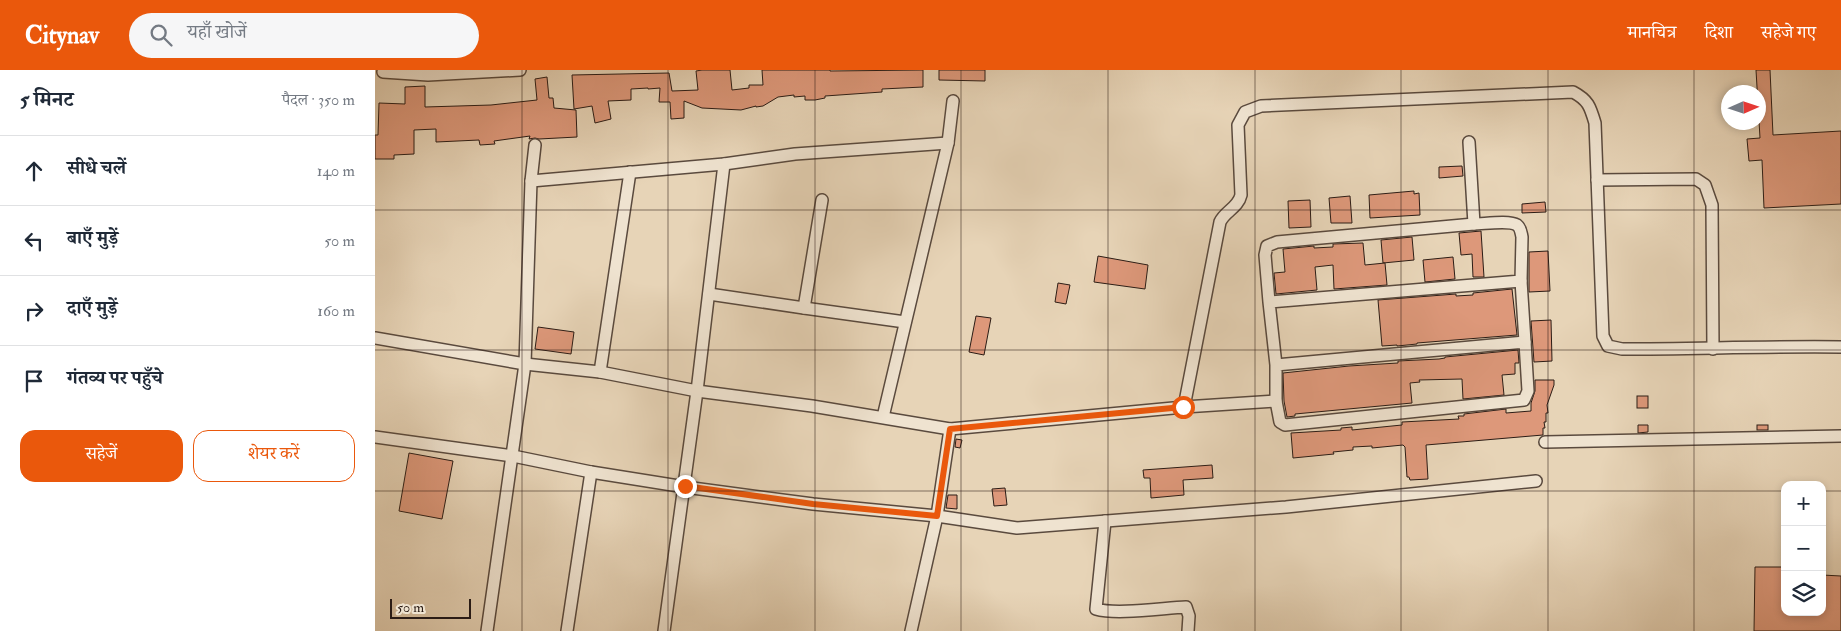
<!DOCTYPE html>
<html lang="hi">
<meta charset="utf-8">
<style>
body{margin:0;font-family:"IM FELL Double Pica","Noto Serif Devanagari",serif;background:#f6f6f7;color:#1f2937}
.controls{position:absolute;right:15px;bottom:15px;display:grid;overflow:hidden;border-radius:10px;box-shadow:0 2px 8px #0003}
.controls button{width:45px;height:45px;display:grid;place-items:center;padding:0;border:0;border-bottom:1px solid #e0e1e3;background:#fff;color:#1f2937;font:25px sans-serif}
.compass{position:absolute;left:1346px;top:15px;width:45px;height:45px;border-radius:50%;background:#fff;box-shadow:0 2px 8px #0003;rotate:87deg}
.scale{position:absolute;left:15px;bottom:12px;width:81px;box-sizing:border-box;padding-left:5px;border:2px solid #2b1c15;border-top:0;font-size:14px;line-height:18px;white-space:nowrap;color:#2b1c15;-webkit-text-stroke:4px #efe3d0;paint-order:stroke}
.stop{position:absolute;width:15px;height:15px;margin:-11px;border:4px solid #ea580c;border-radius:50%;background:#fff}
.stop.end{background:#ea580c;border-color:#fff;box-shadow:0 1px 5px #0008}
.list{margin:0;padding:0;list-style:none}
h2{display:flex;justify-content:space-between;align-items:center;height:65px;margin:0;padding:0 20px;font-size:21px}
h2 small{font-size:16px;font-weight:400;color:#747a83}
.list li{display:grid;grid-template-columns:32px 1fr auto;gap:15px;align-items:center;box-sizing:border-box;height:70px;padding:0 20px;border-top:1px solid #e0e1e3}
.list b{display:block;font-size:19px;white-space:nowrap}
.list em{font-size:16px;font-style:normal;color:#747a83}
.actions{display:flex;gap:10px;padding:15px 20px}
.actions a{flex:1;padding:11px 0;border:1px solid #ea580c;border-radius:15px;text-align:center;font-size:18px;color:#ea580c}
.actions .main{background:#ea580c;color:#fff}
.icon{flex:none;width:28px;height:28px;fill:none;stroke:currentColor;stroke-width:2;stroke-linecap:round;stroke-linejoin:round}
.map{position:relative;flex:none;width:1466px;height:561px;overflow:hidden}
header{display:flex;align-items:center;gap:30px;box-sizing:border-box;height:70px;padding:0 25px;background:#ea580c;color:#fff}
header strong{font-size:24px}
nav{display:flex;gap:28px;margin-inline-start:auto;font-size:18px}
.search{width:350px;height:45px;background:#f6f6f7;display:flex;align-items:center;gap:12px;box-sizing:border-box;padding:0 18px;border-radius:28px;color:#747a83;font-size:19px}
main{display:flex}
aside{flex:1;background:#fff}
.map>svg:first-child{display:block}
.building{fill:#dd987a;stroke:#2b1c15}
.lines{fill:none;stroke-linecap:round;stroke-linejoin:round}
.minor-casing{stroke:#5a4a3e;stroke-width:14}
.minor{stroke:#efe3d0;stroke-width:11}
.route{stroke:#ea580c;stroke-width:6}
.grid{fill:none;stroke:#2b1c15;stroke-width:1;stroke-opacity:0.55}
</style>
<header>
<strong>Citynav</strong>
<div class="search"><svg class="icon" aria-label="search" viewBox="0 0 24 24"><circle cx="10" cy="10" r="6"/><path d="M15 15l6 6"/></svg>यहाँ खोजें</div>
<nav><a>मानचित्र</a><a>दिशा</a><a>सहेजे गए</a></nav>
</header>
<main>
<aside>
<h2>5 मिनट<small>पैदल · 350 m</small></h2>
<ul class="list">
<li><svg class="icon" aria-label="ahead" viewBox="0 0 24 24"><path d="M12 20V5M6 11l6-6 6 6"/></svg><div><b>सीधे चलें</b></div><em>140 m</em></li>
<li><svg class="icon" aria-label="left" viewBox="0 0 24 24"><path d="M17 20v-9H6M10 6l-5 5 5 5"/></svg><div><b>बाएँ मुड़ें</b></div><em>50 m</em></li>
<li><svg class="icon" aria-label="right" viewBox="0 0 24 24"><path d="M7 20v-9h11M14 6l5 5-5 5"/></svg><div><b>दाएँ मुड़ें</b></div><em>160 m</em></li>
<li><svg class="icon" aria-label="arrive" viewBox="0 0 24 24"><path d="M6 21V4h12l-3 4 3 4H6"/></svg><div><b>गंतव्य पर पहुँचे</b></div></li>
</ul>
<div class="actions"><a class="main">सहेजें</a><a>शेयर करें</a></div>
</aside>
<div class="map">
<svg width="1466" height="561" viewBox="0 0 1466 561">
<rect width="100%" height="100%" fill="#e7d4b7"/>
<filter id="stains"><feTurbulence type="fractalNoise" baseFrequency=".004" numOctaves="4"/><feColorMatrix values="0 0 0 0 .2 0 0 0 0 .09 0 0 0 0 .02 0 0 0 .5 -.17"/></filter>
<radialGradient id="worn" r=".72"><stop offset=".6" stop-color="#630" stop-opacity="0"/><stop offset="1" stop-color="#630" stop-opacity=".3"/></radialGradient>
<!-- building -->
<g class="building">
<path d="M327,0h28l2,20 17,-2v-3h14l-1,-15h68v1l93,-1v17l-41,2v3l-57,4v2l-10,2h-10v-4l-11,1v-2l-16,2 -15,9 -7,1v-1l-15,4 -39,-2 -18,-7v17l-13,1 -1,-17h-11l1,-14 -12,1v-1l-17,1v11l-23,1 3,18 -16,4 -3,-17 -18,3 -2,-34 97,-2 3,18 26,-1 -2,-19z"/>
<path d="M564,0h46v11l-46,-1z"/>
<path d="M1381,0h14l3,65 68,-4v73l-77,4 -2,-48 -13,1 -2,-22 13,-1z"/>
<path d="M172,7l2,21h4l1,10 22,2 1,27 -38,2 -4,-1 -6,1 1,-3 -36,5 1,3 -15,1 -1,-5 -43,2v-13l-22,1v24l-20,1v4h-19v-24h3l1,-32 26,1v-17l20,-1v21l66,-2 46,-5 -2,-21z"/>
<path d="M1087,96l1,10 -24,2v-11z"/>
<path d="M1039,121v3l5,-1 1,22 -50,3 -1,-23z"/>
<path d="M975,126l2,27h-21l-2,-25z"/>
<path d="M935,130l1,27 -22,1 -1,-27z"/>
<path d="M1170,132l1,10 -24,1v-9z"/>
<path d="M1106,161l3,46h-11l-1,-23 -11,1 -2,-22z"/>
<path d="M1037,167l2,23 -31,3 -2,-23z"/>
<path d="M988,173l2,22 20,-2 2,22 -53,4 -1,-24 -18,2 2,23 -41,4 -2,-21 11,-1 -2,-23 31,-3v2l19,-1v-3z"/>
<path d="M1173,181l2,40 -21,1v-40z"/>
<path d="M723,186l50,9 -3,24 -51,-7z"/>
<path d="M1078,187l2,22 -30,3 -2,-22z"/>
<path d="M683,213l12,2 -4,19 -11,-2z"/>
<path d="M1137,219l5,46 -100,8v1l-20,2v-1l-15,1 -4,-46 78,-6v2l17,-1v-2z"/>
<path d="M601,246l15,2 -7,37 -15,-3z"/>
<path d="M1176,250l1,41 -18,1 -3,-41z"/>
<path d="M163,257l36,5 -3,22 -36,-5z"/>
<path d="M1143,280l1,13h-4v11l-13,1 2,20 -41,4 -1,-20 -43,1 1,2 -10,1 2,20 -117,11v2l-8,1 -3,-16 -1,-28 66,-7 49,-3v-2l41,-2 6,-1v-1z"/>
<path d="M1160,310h19v5l-7,20 1,8h-2v9h-2l1,6h-2v7l-117,10 2,34 -18,1 -1,-3h-2l-2,-30 -2,-2 -31,3v-2l-19,1v3l-20,2 1,2 -41,4 -2,-25 50,-3v-2l11,-1v3l50,-5v-3l57,-3 -1,-3h6v-2l42,-5v4l25,-2v-8l4,-12z"/>
<rect x="1262" y="326" width="11" height="12"/>
<path d="M1263,355h10v7l-10,1z"/>
<rect x="1382" y="355" width="11" height="5"/>
<path d="M581,369l6,1 -2,8 -5,-1z"/>
<path d="M34,383l44,8 -11,58 -43,-8z"/>
<path d="M837,395l1,13 -30,2 1,15 -33,3 -1,-20h-6l-1,-8z"/>
<path d="M630,418l2,17 -13,1 -2,-17z"/>
<path d="M573,425h9v14l-11,-1z"/>
<path d="M1380,497h30v45h37v-37l19,1v55h-87z"/>
</g>
<g class="lines">
<!-- minor casing -->
<g class="minor-casing">
<g id="minor">
<path d="M8,2l45,3 92,-5"/>
<path d="M1094,72l5,82"/>
<path d="M1222,110l99,-1 9,6 7,20 1,144"/>
<path d="M156,111l193,-17 71,-10 153,-11"/>
<path d="M1146,211l4,61"/>
<path d="M334,224l95,14 18,-108"/>
<path d="M894,232l-4,-47 2,-9 10,-4 197,-18c10,0 35,-4 43,1 4,3 4,8 5,12l-1,44 -252,21 7,63 249,-23 3,49 -4,9 -239,25 -5,-3 -4,-21v-36"/>
<path d="M429,238l101,14"/>
<path d="M0,268l150,26 75,8 97,19 115,15 138,23 234,-22 92,-6"/>
<path d="M225,302l30,-200"/>
<path d="M809,337l36,-185c5,-11 18,-14 21,-27l-3,-70 7,-13 16,-6 312,-14c15,8 17,14 22,31l8,213 5,10 14,3c73,0 146,-3 219,-2"/>
<path d="M508,347l65,-274 5,-42"/>
<path d="M0,367l138,19 78,16 94,15 128,17 124,12 80,12 269,-21 250,-26"/>
<path d="M1170,372l296,-6"/>
<path d="M730,451l-9,88c20,6 67,-1 90,-2l3,9 -1,15"/>
<path d="M112,561l38,-267 6,-183 4,-36"/>
<path d="M192,561l24,-159"/>
<path d="M289,561l33,-240 27,-227"/>
<path d="M536,561l26,-115 13,-87"/>
</g>
</g>
<!-- minor -->
<use href="#minor" class="minor"/>
</g>
<g class="lines">
<!-- route -->
<path class="route" d="M310,416l128,18 124,12 13,-87 233,-22"/>
</g>
<!-- grid -->
<path class="grid" d="M147,0v561M293,0v561M440,0v561M586,0v561M733,0v561M880,0v561M1026,0v561M1173,0v561M1319,0v561M0,140h1466M0,280h1466M0,421h1410M1447,421h19"/>
<rect width="100%" height="100%" filter="url(#stains)"/>
<rect width="100%" height="100%" fill="url(#worn)"/>
</svg>
<div class="controls">
<button>+</button>
<button>−</button>
<button><svg class="icon" aria-label="layers" viewBox="0 0 24 24"><path d="M12 4l9 5-9 5-9-5zM3 14l9 5 9-5"/></svg></button>
</div>
<svg class="compass" viewBox="-18 -18 36 36"><path d="M0-13l5 13h-10z" fill="#e53935"/><path d="M0 13l5-13h-10z" fill="#747a83"/></svg>
<div class="scale">50 m</div>
<div class="stop" style="left:808px;top:337px"></div>
<div class="stop end" style="left:310px;top:416px"></div>
</div>
</main>
